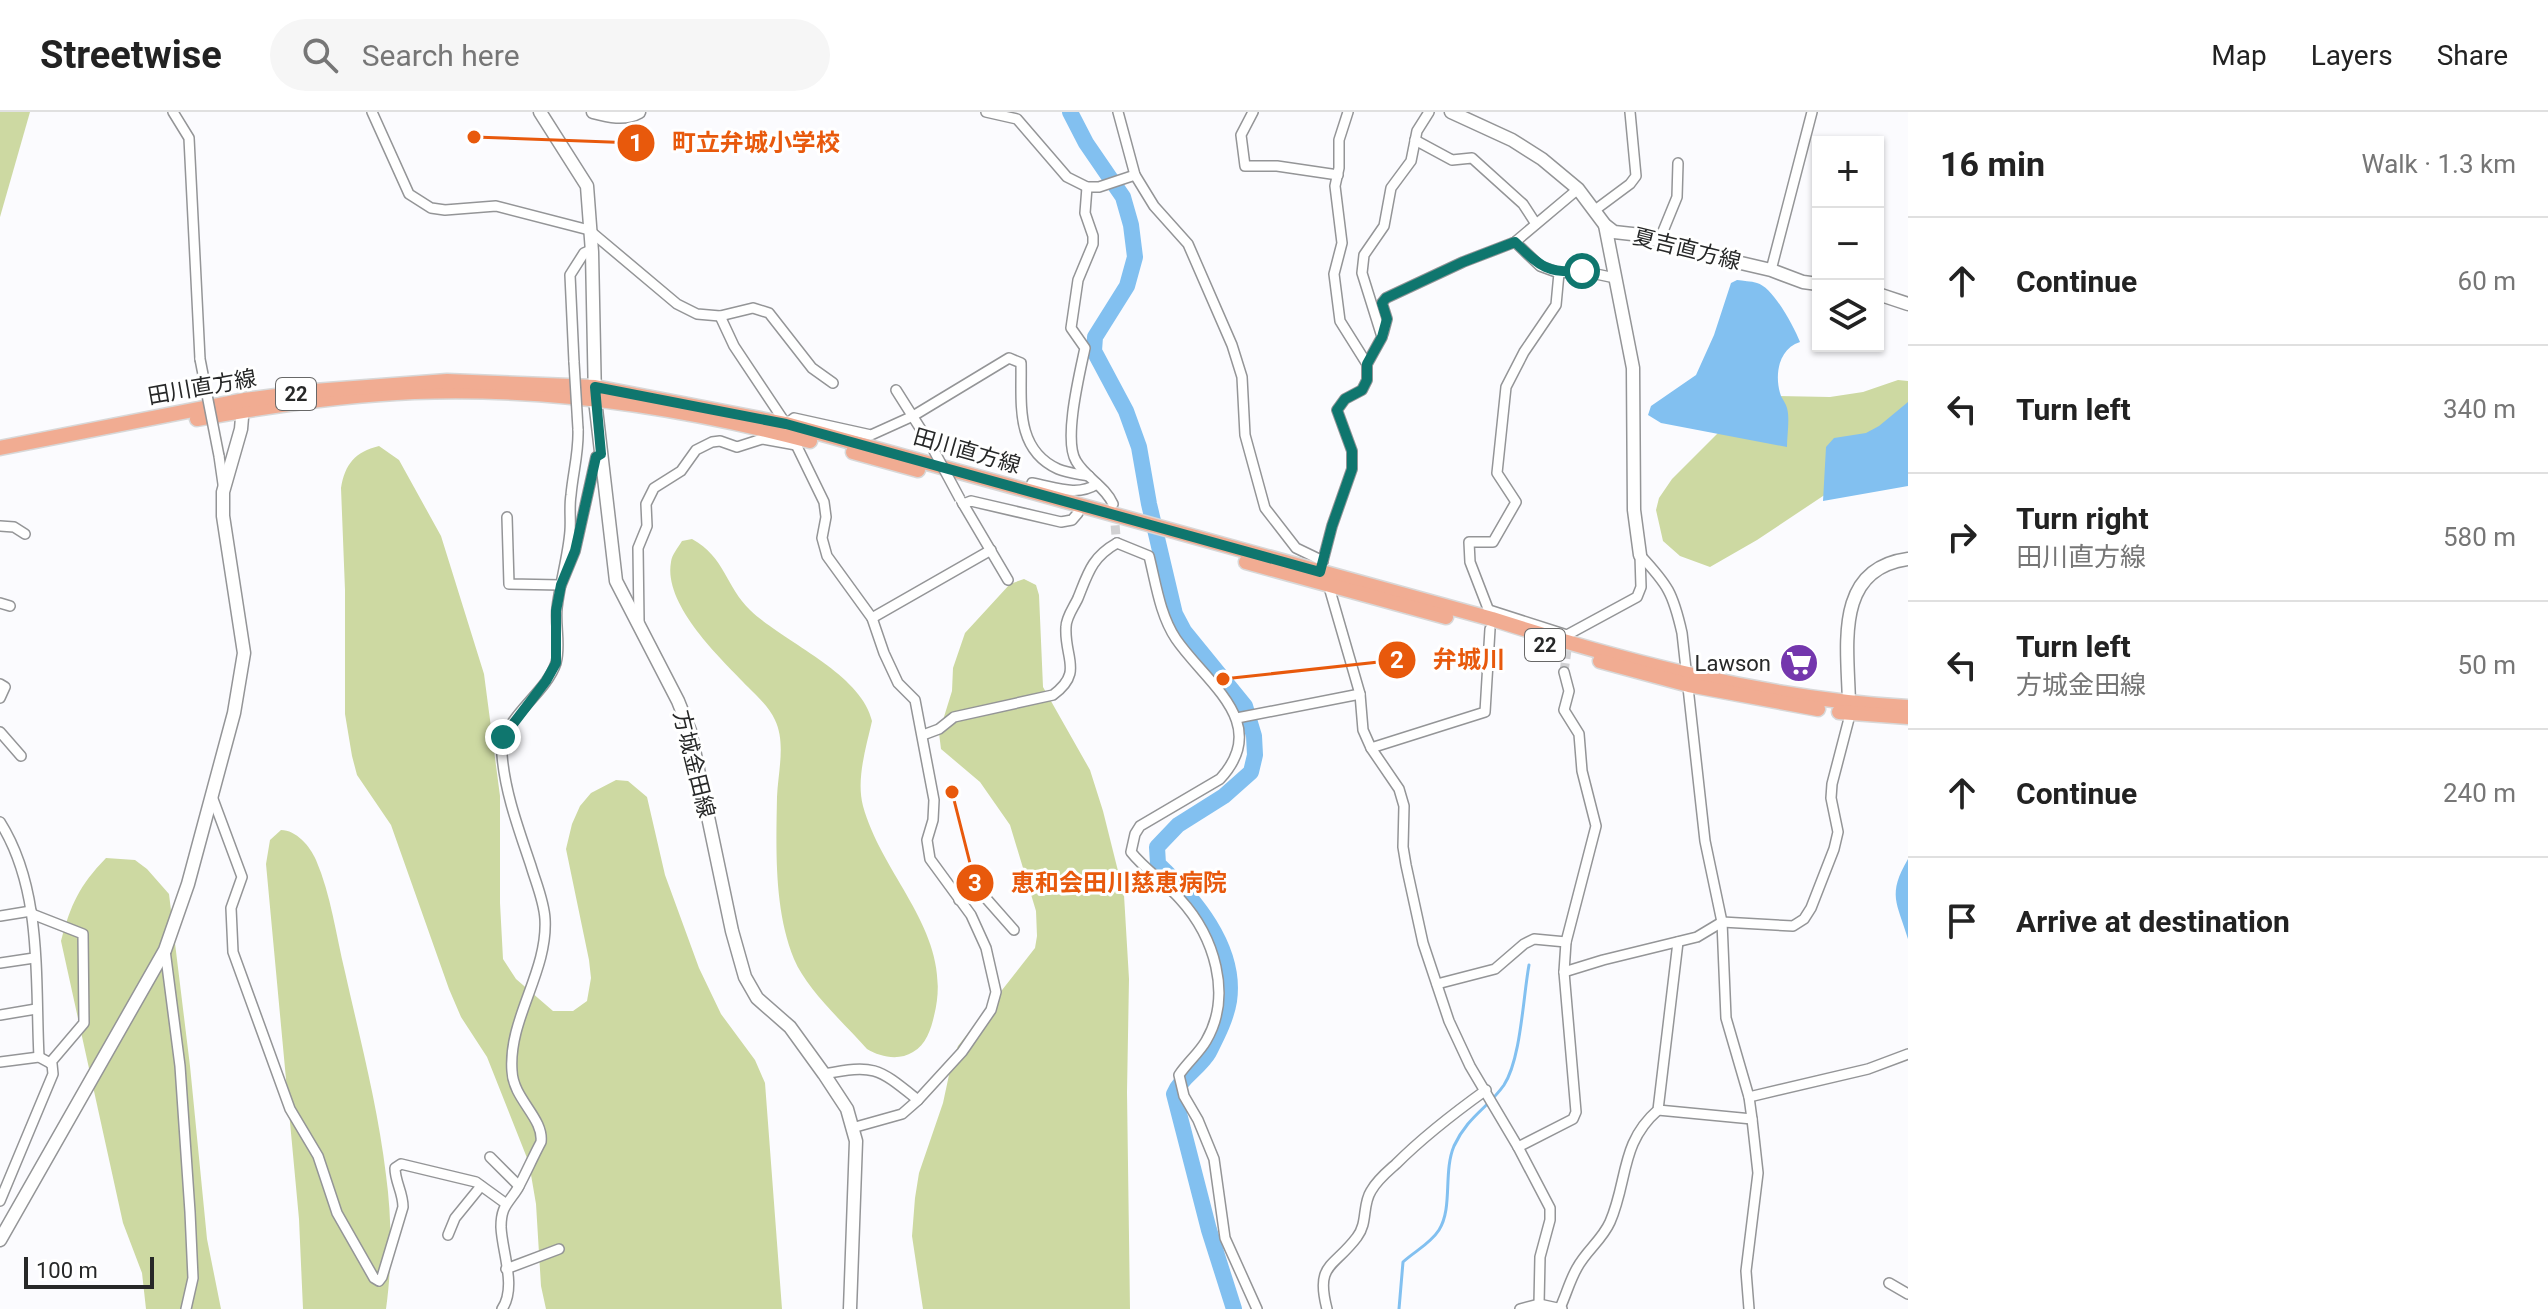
<!DOCTYPE html>
<meta charset="utf-8">
<style>
body{margin:0;font-family:Roboto,"Noto Sans JP",sans-serif;background:#f6f6f6;color:#222}
.controls{position:absolute;right:24px;top:24px;display:grid;overflow:hidden;border-radius:0px;box-shadow:0 2px 6px #0004}
.controls button{width:72px;height:72px;display:grid;place-items:center;padding:0;border:0;border-bottom:2px solid #e0e0e0;background:#fff;color:#222;font:40px sans-serif}
.scale{position:absolute;left:24px;bottom:20px;width:130px;box-sizing:border-box;padding-left:8px;border:4px solid #272828;border-top:0;font-size:22px;line-height:28px;white-space:nowrap;color:#272828;-webkit-text-stroke:6px #fff;paint-order:stroke}
.stop{position:absolute;width:24px;height:24px;margin:-18px;border:6px solid #0f766e;border-radius:50%;background:#fff}
.stop.end{background:#0f766e;border-color:#fff;box-shadow:0 2px 8px #0008}
.list{margin:0;padding:0;list-style:none}
h2{display:flex;justify-content:space-between;align-items:center;height:104px;margin:0;padding:0 32px;font-size:34px}
h2 small{font-size:26px;font-weight:400;color:#767676}
.list li{display:grid;grid-template-columns:52px 1fr auto;gap:24px;align-items:center;box-sizing:border-box;height:128px;padding:0 32px;border-top:2px solid #e0e0e0}
.list b{display:block;font-size:30px;white-space:nowrap}
.list p{margin:0;font-size:26px;white-space:nowrap;color:#767676}
.list em{font-size:26px;font-style:normal;color:#767676}
.icon{flex:none;width:44px;height:44px;fill:none;stroke:currentColor;stroke-width:2;stroke-linecap:round;stroke-linejoin:round}
.map{position:relative;flex:none;width:1908px;height:1197px;overflow:hidden}
header{display:flex;align-items:center;gap:48px;box-sizing:border-box;height:112px;padding:0 40px;background:#fff;border-bottom:2px solid #e0e0e0}
header strong{font-size:38px}
nav{display:flex;gap:44px;margin-inline-start:auto;font-size:28px}
.search{width:560px;height:72px;background:#f6f6f6;display:flex;align-items:center;gap:20px;box-sizing:border-box;padding:0 28px;border-radius:44px;color:#767676;font-size:30px}
main{display:flex}
aside{flex:1;background:#fff}
.map>svg:first-child{display:block}
.green{fill:#cdd9a2}
.water{fill:#82c0f0}
.lines{fill:none;stroke-linecap:round;stroke-linejoin:round}
.stream{stroke:#82c0f0;stroke-width:3}
.river{stroke:#82c0f0;stroke-width:16}
.street-tunnel{stroke:#d1d1d3;stroke-width:9;stroke-dasharray:9 4.5;stroke-linecap:butt}
.street-casing{stroke:#949597;stroke-width:12}
.secondary-casing{stroke:#949597;stroke-width:15}
.primary-casing{stroke:#d8d8d8;stroke-width:17}
.street{stroke:#fff;stroke-width:9}
.secondary{stroke:#fff;stroke-width:12}
.primary{stroke:#f1ac92;stroke-width:14}
.street-bridge-casing{stroke:#949597;stroke-width:12;stroke-linecap:butt}
.street-bridge{stroke:#fff;stroke-width:9}
.route{stroke:#0f766e;stroke-width:10}
.labels{text-anchor:middle;dominant-baseline:central;stroke-width:6;stroke-linejoin:round;paint-order:stroke}
.shield{fill:#fff;stroke:#686868;stroke-width:2}
.shield-label{font-size:20px;font-weight:bold;fill:#272828}
.street-label{font-size:22px;fill:#272828;stroke:#fff}
.poi-label{font-size:22px;fill:#272828;stroke:#fff;text-anchor:end}
.leader{fill:none;stroke:#e8590c;stroke-width:3}
.callout-dot{fill:#e8590c;stroke:#fff;stroke-width:3}
.mark-label{font-size:24px;text-anchor:middle;font-weight:bold;fill:#fff}
.callout-label{font-size:24px;text-anchor:middle;font-weight:bold;fill:#e8590c;stroke:#fff;stroke-width:6;stroke-linejoin:round;paint-order:stroke}
</style>
<header>
<strong>Streetwise</strong>
<div class="search"><svg class="icon" aria-label="search" viewBox="0 0 24 24"><circle cx="10" cy="10" r="6"/><path d="M15 15l6 6"/></svg>Search here</div>
<nav><a>Map</a><a>Layers</a><a>Share</a></nav>
</header>
<main>
<div class="map">
<svg width="1908" height="1197" viewBox="0 0 1908 1197">
<rect width="100%" height="100%" fill="#fbfbfe"/>
<!-- green -->
<g class="green">
<path d="M0,0h30l-30,105z"/>
<path d="M1898,268l10,1v76l-85,39 -66,44 -47,27 -30,-11 -17,-15 -7,-31 3,-12 13,-19 57,-57 48,-26 53,1 33,-5z"/>
<path d="M379,334l20,14 42,76 43,138 16,122v107l3,56 13,20 37,32h20l14,-10 4,-23 -2,-18 -23,-111 6,-25 8,-18 11,-13 25,-13 12,1 19,16 18,78 34,93 22,46 34,46 10,23 17,226h-236l-5,-23 -5,-82 -7,-41 -42,-106 -26,-40 -12,-28 -58,-164 -34,-50 -5,-19 -7,-42v-124l-4,-102c4,-24 14,-36 38,-42z"/>
<path d="M692,427c33,18 34,48 58,71 33,32 111,63 122,111 -6,27 -16,58 -9,85 20,73 92,128 71,210 -3,13 -8,29 -21,36 -14,9 -33,5 -46,-3 -23,-26 -60,-59 -73,-90 -20,-49 -18,-109 -17,-162 1,-25 9,-54 -2,-77 -5,-12 -17,-23 -27,-33 -27,-28 -85,-82 -77,-125 1,-8 7,-14 11,-21z"/>
<path d="M1024,467l12,6 3,10 4,92 47,83 13,41 21,84 5,84 -2,113 3,217h-207l-11,-73 3,-38 4,-25 24,-70 9,-42 6,-15 77,-98 2,-12 -1,-25 -26,-86 -30,-43 -39,-33 -2,-16 13,-42 1,-23 12,-35 45,-49z"/>
<path d="M281,718c15,0 29,16 35,30 15,35 20,75 29,112 15,67 33,135 41,203 6,44 6,91 0,134h-83l-4,-90 -33,-355 4,-24z"/>
<path d="M106,746l29,2 12,9 22,25 21,172 17,173 14,70h-75l-4,-36 -19,-50 -62,-282c10,-37 18,-55 45,-83z"/>
</g>
<!-- water -->
<g class="water">
<path d="M1737,168c6,1 14,1 20,3 16,4 37,44 43,59 -22,7 -26,34 -19,54 2,4 5,8 6,12 3,11 0,27 0,39l-126,-24 -13,-8 3,-9 45,-31 18,-40 17,-52z"/>
<path d="M1908,290v84l-85,15 3,-54 8,-9 32,-5 13,-7z"/>
<path d="M1908,747v80c-11,-37 -21,-44 0,-80z"/>
</g>
<g class="lines">
<!-- stream -->
<path class="stream" d="M1399,1197l4,-47c12,-11 27,-18 36,-32 14,-22 4,-58 15,-84 14,-30 34,-38 50,-61 17,-26 19,-88 25,-120"/>
<!-- river -->
<path class="river" d="M1070,0l16,31 37,54 8,28 4,32 -8,29 -32,51 -1,14 32,60 13,36 10,57 26,110 9,17 61,75 9,30 1,19 -4,17 -27,24 -46,29 -21,22 1,17c35,33 79,83 71,137 -3,18 -12,35 -20,51 -9,16 -28,25 -35,42l35,136 25,79"/>
<!-- street-tunnel -->
<g class="street-tunnel">
<path d="M1114,400l2,24"/>
<path d="M1564,560l4,-29"/>
</g>
<!-- street casing -->
<g class="street-casing">
<g id="street">
<path d="M173,0l16,26 11,221"/>
<path d="M372,0l37,82 22,14 14,2 51,-4 93,24 88,74 20,10 23,2 33,-8 16,5 43,55 21,15"/>
<path d="M986,0l31,7 50,58 20,10h12l36,-12"/>
<path d="M1118,0l17,63 19,31 34,38 44,101 10,32 3,58 20,73 31,40 27,13"/>
<path d="M1253,0l-12,23 4,31h32l61,9"/>
<path d="M1348,0l-9,28v28l-4,18 7,57 -8,31 6,47 27,43"/>
<path d="M1429,0l-12,19 -6,30 -20,27 -7,38 -20,29 -2,18 20,64 -15,27v16l-5,10 -17,9 -8,11 15,41v18l-20,57 -12,46 9,15 31,107 3,36 8,18 28,41 5,17 -1,41 3,18 17,78 26,78 21,45 48,81 32,61v12l-10,37 -1,47 -3,5"/>
<path d="M1415,28l37,20 20,-2 51,46 13,20"/>
<path d="M1087,75l-2,26 8,23v8l-15,36 -7,48 14,20c-5,24 -22,92 -9,113 9,16 29,25 37,43"/>
<path d="M1595,98l35,-26 6,-8 -6,-64"/>
<path d="M1659,129l18,-44 1,-34"/>
<path d="M1771,158l41,-158"/>
<path d="M1559,161l23,-2 33,7"/>
<path d="M720,204l14,30 52,78 38,78 2,15 -4,21 5,18 45,62 12,35 14,30 17,17 19,100 -1,20 -6,20 3,19 41,56 15,33 10,44 -5,18 -29,42 -44,48 -16,14 -50,14"/>
<path d="M1383,222l4,-15 -5,-16 4,-5 77,-36 52,-20 63,-53"/>
<path d="M574,250l-4,-87 14,-22 7,-3"/>
<path d="M896,278l36,57"/>
<path d="M786,312l8,-6 77,17 42,-19 96,-58 12,5c1,38 -7,86 37,106 9,4 21,5 31,7"/>
<path d="M219,344l4,28"/>
<path d="M1029,379l3,-8c23,4 45,14 65,1"/>
<path d="M962,390l46,78"/>
<path d="M963,392l8,-3 90,21 11,-2 6,-7"/>
<path d="M507,405l2,67 52,1 14,-34 21,-94 5,-3"/>
<path d="M0,414l14,1 11,7"/>
<path d="M1117,431l32,13c7,28 11,59 27,83 30,44 96,84 44,140l-80,47 -5,8 -4,18c14,18 34,30 49,47 34,37 53,96 26,142 -7,12 -19,22 -27,34l5,21 14,24 16,39 11,79 32,71"/>
<path d="M1640,443c28,30 33,38 42,78l23,208 17,81 4,96 23,79 3,22 6,54 -12,98 3,38"/>
<path d="M0,491l10,3"/>
<path d="M1489,498l78,25 70,-38 4,-10 -1,-32"/>
<path d="M872,506l119,-68"/>
<path d="M1492,507l-22,-57 -1,-20h24l23,-40 -19,-29 9,-86 18,-35 32,-47 3,-32 -19,-7 -25,-24"/>
<path d="M639,509l-1,-73 9,-22 -1,-22 8,-16 27,-17 15,-21 16,-8 8,-1 17,6 25,-8 34,6"/>
<path d="M0,572l5,3 -5,11"/>
<path d="M1237,606l123,-24"/>
<path d="M0,620l21,24"/>
<path d="M923,623l16,-6 15,-12 99,-22c31,-23 11,-37 13,-68 0,-10 8,-20 12,-29 10,-25 14,-41 39,-55"/>
<path d="M1371,636l114,-36 5,-83"/>
<path d="M213,687l29,78 -11,31 2,44 57,157 28,47 19,57 37,65 5,3 3,-4 21,-70c0,-15 -8,-25 -8,-39l6,-4 75,18 29,21"/>
<path d="M0,710c43,68 35,157 39,235"/>
<path d="M959,788l16,-7 9,3 30,34"/>
<path d="M32,802l51,20 1,89 -34,40"/>
<path d="M0,804l31,-5"/>
<path d="M165,838l15,116 10,146 3,66 -7,31"/>
<path d="M0,851l34,-5"/>
<path d="M1564,860l39,-12 94,-23 25,-15 71,4 11,-7 7,-11 23,-59 4,-17 -7,-34 1,-14 19,-73"/>
<path d="M1437,872l58,-15 29,-25 10,-5 32,3"/>
<path d="M0,903l36,-6"/>
<path d="M0,950l39,-5 13,7 1,10 -53,127"/>
<path d="M824,962c51,-10 54,-6 94,26"/>
<path d="M1749,985l119,-28 40,-15"/>
<path d="M1658,998l94,9"/>
<path d="M1518,1035l55,-28 3,-7 -12,-140 2,-30 30,-116 -14,-55 -3,-37 -15,-24 5,-19 -5,-19"/>
<path d="M490,1045l29,29"/>
<path d="M448,1123l7,-17 26,-32"/>
<path d="M506,1157l53,-20"/>
<path d="M1889,1171l19,11"/>
<path d="M1560,1196c6,-13 10,-28 17,-40 9,-17 25,-28 33,-46 18,-41 10,-79 48,-112l20,-168"/>
<path d="M502,1197c15,-22 0,-57 -1,-82 0,-21 7,-23 17,-39 8,-15 15,-31 23,-46 3,-24 -28,-43 -29,-71 -4,-52 36,-99 33,-152 -1,-18 -9,-36 -14,-53 -12,-36 -26,-73 -29,-111 -2,-37 43,-59 54,-92 5,-18 -1,-37 1,-55 3,-26 11,-51 13,-77 1,-12 -1,-24 1,-36 2,-23 8,-43 7,-66"/>
<path d="M1327,1197c-12,-46 7,-41 30,-72 11,-14 5,-32 14,-46 6,-11 16,-19 25,-27 28,-28 58,-51 90,-74"/>
<path d="M1520,1197l19,-5 23,5"/>
</g>
</g>
<!-- secondary casing -->
<g class="secondary-casing">
<g id="secondary">
<path d="M540,0l47,74 5,66 3,148 21,181 62,120 12,30 42,200 13,46 12,21 33,29 34,47 23,35 9,32 -6,168"/>
<path d="M593,0c15,4 32,8 46,0"/>
<path d="M1451,0l61,28 30,19 36,30 27,36 9,7 27,3 48,16 82,19 32,12 15,2"/>
<path d="M1605,113l28,143 1,142 6,45"/>
<path d="M1878,182l30,10"/>
<path d="M1849,592c-1,-57 -16,-135 59,-145"/>
<path d="M0,1128l165,-290 23,-66 46,-171 10,-60 -21,-137v-24l18,-63 2,-23"/>
</g>
</g>
<!-- primary casing -->
<g class="primary-casing">
<g id="primary">
<path d="M197,307c71,-13 144,-24 217,-27 132,-5 268,15 396,49"/>
<path d="M0,336l244,-48 70,-9 133,-10 148,6 191,37 706,195c135,43 274,80 416,88"/>
<path d="M853,340l65,18"/>
<path d="M1246,450l200,55"/>
<path d="M1600,549l89,24 129,24"/>
<path d="M1839,600l69,5"/>
</g>
</g>
<!-- street -->
<use href="#street" class="street"/>
<!-- secondary -->
<use href="#secondary" class="secondary"/>
<!-- primary -->
<use href="#primary" class="primary"/>
<!-- street-bridge casing -->
<g class="street-bridge-casing">
<g id="street-bridge">
<path d="M200,247l19,97"/>
<path d="M574,250l4,67"/>
<path d="M932,335l28,52"/>
</g>
</g>
<!-- street-bridge -->
<use href="#street-bridge" class="street-bridge"/>
</g>
<g class="lines">
<!-- route -->
<path class="route" d="M503,625l43,-56 10,-18v-52l5,-26 14,-34 21,-94 5,-3 -6,-67 191,37 534,148 12,-46 20,-57v-18l-15,-41 8,-11 17,-9 5,-10v-16l15,-27 5,-18 -5,-16 4,-5 77,-36 52,-20c24,23 31,32 67,29"/>
</g>
<!-- icons -->
<defs>
<g id="supermarket-disc" transform="scale(2)"><circle r="9.5" fill="#7437ad" stroke="#fff"/><path d="M-6-5.5h2.5l.6 2H6L4.5 2H-2.5L-4.4-4H-6ZM-1.5 3.2a1.3 1.3 0 1 0 .1 0ZM3 3.2a1.3 1.3 0 1 0 .1 0Z" fill="#fff"/></g>
</defs>
<g fill-rule="evenodd">
<use href="#supermarket-disc" x="1799" y="551"/>
</g>
<g class="labels">
<!-- shield labels -->
<g class="shield">
<rect x="276" y="266" width="40" height="32" rx="6"/>
<rect x="1525" y="517" width="40" height="32" rx="6"/>
</g>
<g class="shield-label">
<text x="296" y="282">22</text>
<text x="1545" y="533">22</text>
</g>
<!-- street labels -->
<g class="street-label">
<text transform="translate(1687 137) rotate(14)">夏吉直方線</text>
<text transform="translate(202 275) rotate(-10)">田川直方線</text>
<text transform="translate(967 339) rotate(16)">田川直方線</text>
<text transform="translate(694 652) rotate(76)">方城金田線</text>
</g>
<!-- poi labels -->
<g class="poi-label">
<text x="1771" y="551">Lawson</text>
</g>
</g>
<!-- callouts -->
<path class="leader" d="M474 25L636 31M1223 567L1397 548M952 680L975 771"/>
<g class="callout-dot">
<circle cx="474" cy="25" r="8"/>
<circle cx="1223" cy="567" r="8"/>
<circle cx="952" cy="680" r="8"/>
<circle cx="636" cy="31" r="20"/>
<circle cx="1397" cy="548" r="20"/>
<circle cx="975" cy="771" r="20"/>
</g>
<g class="mark-label">
<text x="636" y="39">1</text>
<text x="1397" y="556">2</text>
<text x="975" y="779">3</text>
</g>
<g class="callout-label">
<text x="756" y="39">町立弁城小学校</text>
<text x="1469" y="556">弁城川</text>
<text x="1119" y="779">恵和会田川慈恵病院</text>
</g>
</svg>
<div class="controls">
<button>+</button>
<button>−</button>
<button><svg class="icon" aria-label="layers" viewBox="0 0 24 24"><path d="M12 4l9 5-9 5-9-5zM3 14l9 5 9-5"/></svg></button>
</div>
<div class="scale">100 m</div>
<div class="stop" style="left:1582px;top:159px"></div>
<div class="stop end" style="left:503px;top:625px"></div>
</div>
<aside>
<h2>16 min<small>Walk · 1.3 km</small></h2>
<ul class="list">
<li><svg class="icon" aria-label="ahead" viewBox="0 0 24 24"><path d="M12 20V5M6 11l6-6 6 6"/></svg><div><b>Continue</b></div><em>60 m</em></li>
<li><svg class="icon" aria-label="left" viewBox="0 0 24 24"><path d="M17 20v-9H6M10 6l-5 5 5 5"/></svg><div><b>Turn left</b></div><em>340 m</em></li>
<li><svg class="icon" aria-label="right" viewBox="0 0 24 24"><path d="M7 20v-9h11M14 6l5 5-5 5"/></svg><div><b>Turn right</b><p>田川直方線</p></div><em>580 m</em></li>
<li><svg class="icon" aria-label="left" viewBox="0 0 24 24"><path d="M17 20v-9H6M10 6l-5 5 5 5"/></svg><div><b>Turn left</b><p>方城金田線</p></div><em>50 m</em></li>
<li><svg class="icon" aria-label="ahead" viewBox="0 0 24 24"><path d="M12 20V5M6 11l6-6 6 6"/></svg><div><b>Continue</b></div><em>240 m</em></li>
<li><svg class="icon" aria-label="arrive" viewBox="0 0 24 24"><path d="M6 21V4h12l-3 4 3 4H6"/></svg><div><b>Arrive at destination</b></div></li>
</ul>
</aside>
</main>
